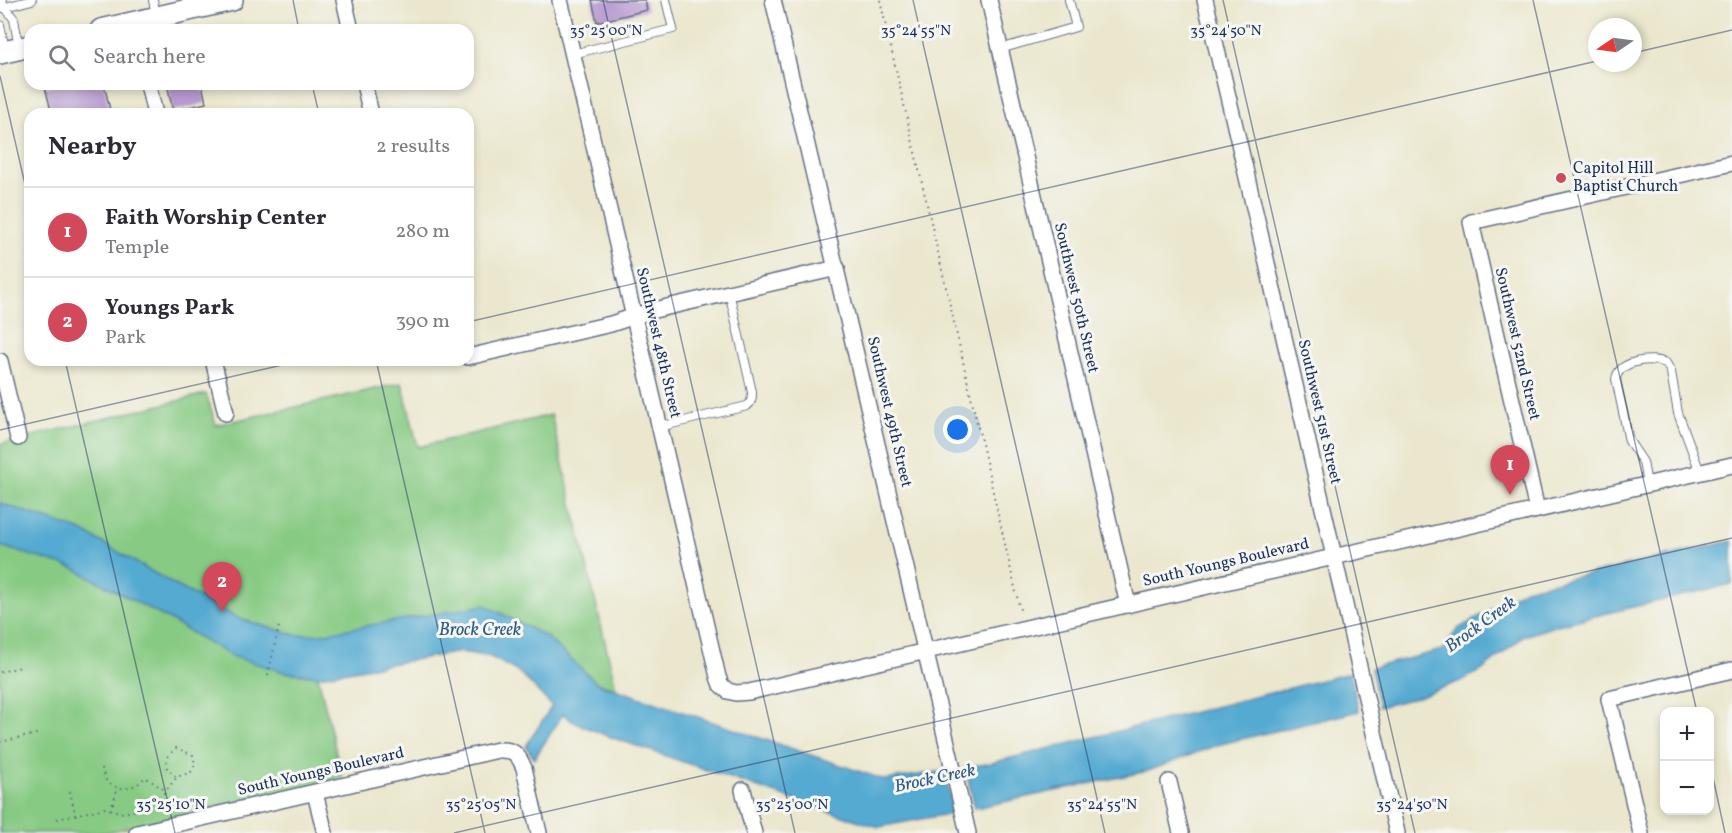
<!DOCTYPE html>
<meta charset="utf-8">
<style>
body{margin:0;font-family:Vollkorn,serif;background:#f7f7f7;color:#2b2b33}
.controls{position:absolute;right:18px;bottom:18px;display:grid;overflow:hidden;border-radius:12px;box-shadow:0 3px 9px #0003}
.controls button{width:54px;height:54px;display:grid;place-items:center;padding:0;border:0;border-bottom:2px solid #e1e1e2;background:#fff;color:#2b2b33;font:30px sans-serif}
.compass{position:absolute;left:1588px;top:18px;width:54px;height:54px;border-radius:50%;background:#fff;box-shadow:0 3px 9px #0003;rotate:257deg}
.you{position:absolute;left:958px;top:430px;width:21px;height:21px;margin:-15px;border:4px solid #fff;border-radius:50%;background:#1a73e8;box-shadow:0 0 0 9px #1a73e833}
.badge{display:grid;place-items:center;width:39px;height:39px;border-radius:50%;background:#d1495b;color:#fff;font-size:20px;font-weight:700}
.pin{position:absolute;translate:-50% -50px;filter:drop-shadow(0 2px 3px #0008)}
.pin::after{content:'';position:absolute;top:32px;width:21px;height:18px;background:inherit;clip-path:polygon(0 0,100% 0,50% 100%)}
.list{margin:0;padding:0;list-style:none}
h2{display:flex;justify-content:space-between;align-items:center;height:78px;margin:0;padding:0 24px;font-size:26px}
h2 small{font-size:20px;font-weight:400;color:#7c7c81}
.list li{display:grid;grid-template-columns:39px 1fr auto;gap:18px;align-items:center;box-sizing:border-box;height:90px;padding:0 24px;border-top:2px solid #e1e1e2}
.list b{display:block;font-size:22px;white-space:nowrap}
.list p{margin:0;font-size:20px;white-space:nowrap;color:#7c7c81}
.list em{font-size:20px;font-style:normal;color:#7c7c81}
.icon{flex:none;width:33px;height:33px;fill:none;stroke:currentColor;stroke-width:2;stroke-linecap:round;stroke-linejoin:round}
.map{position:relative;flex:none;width:1732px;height:833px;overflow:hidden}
.search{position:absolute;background:#fff;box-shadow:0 3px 9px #0003;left:24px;top:24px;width:450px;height:66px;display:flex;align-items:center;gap:15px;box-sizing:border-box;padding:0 21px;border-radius:18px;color:#7c7c81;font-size:22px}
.panel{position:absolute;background:#fff;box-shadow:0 3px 9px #0003;left:24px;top:108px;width:450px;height:258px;border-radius:18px}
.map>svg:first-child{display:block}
.green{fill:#87ca83;stroke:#517c70;stroke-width:1.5}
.water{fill:#55aad1;stroke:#386c98;stroke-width:1.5}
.building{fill:#b799d0}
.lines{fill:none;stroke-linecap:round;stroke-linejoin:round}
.service-casing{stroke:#646f85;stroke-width:10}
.minor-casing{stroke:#646f85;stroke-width:18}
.secondary-casing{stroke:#646f85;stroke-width:24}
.path{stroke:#646f85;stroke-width:2;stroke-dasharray:1.5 4.5;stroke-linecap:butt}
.service{stroke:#fff;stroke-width:8}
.minor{stroke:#fff;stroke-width:15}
.secondary{stroke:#fff;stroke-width:21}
.ticks{fill:none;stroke:#1b2f5e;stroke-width:1.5;stroke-opacity:0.45}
.poi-dot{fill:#d1495b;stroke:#f6f6f2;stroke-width:2}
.labels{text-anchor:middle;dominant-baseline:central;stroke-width:6;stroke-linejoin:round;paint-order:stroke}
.poi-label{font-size:16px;fill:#1b2f5e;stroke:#f6f6f2;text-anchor:start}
.street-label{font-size:16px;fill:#1b2f5e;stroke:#f6f6f2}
.water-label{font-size:18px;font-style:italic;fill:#2f5a86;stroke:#f6f6f2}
.ticks-label{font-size:15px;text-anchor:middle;fill:#1b2f5e;stroke:#f6f6f2;stroke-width:6;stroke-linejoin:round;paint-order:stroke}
</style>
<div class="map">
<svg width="1732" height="833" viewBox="0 0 1732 833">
<rect width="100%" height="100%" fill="#f6f6f2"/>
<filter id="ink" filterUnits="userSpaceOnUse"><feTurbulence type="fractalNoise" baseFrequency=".0167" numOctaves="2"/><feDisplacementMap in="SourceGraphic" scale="12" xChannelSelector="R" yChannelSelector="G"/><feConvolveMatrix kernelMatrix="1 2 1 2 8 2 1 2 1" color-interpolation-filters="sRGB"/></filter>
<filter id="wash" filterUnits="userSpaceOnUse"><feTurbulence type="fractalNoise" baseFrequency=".008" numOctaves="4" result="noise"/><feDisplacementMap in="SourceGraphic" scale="24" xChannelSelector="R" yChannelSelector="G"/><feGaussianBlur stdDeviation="1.35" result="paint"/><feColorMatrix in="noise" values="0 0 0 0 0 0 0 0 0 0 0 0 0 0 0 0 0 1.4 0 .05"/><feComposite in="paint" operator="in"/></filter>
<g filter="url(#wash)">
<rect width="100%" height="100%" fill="#ebe7ce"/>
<!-- green -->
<path class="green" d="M402,383l16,64 133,-32 65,273 -19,-5 -52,-47 -225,-1 -2,41 24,102 -238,55h-104v-389l206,-50 10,31z"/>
<!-- water -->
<g class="water">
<path d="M0,503l82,28 91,53 67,35 56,16 24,-1 165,-29 60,31 52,47 288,97 59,-9 10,42 -75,14 -62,-19 -212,-73 -33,-14 -9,-7 -29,45 -8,-13 26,-40 -32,-33 -29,-16 -30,-5 -143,24 -34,-4 -53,-16 -63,-37 -95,-51 -73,-22z"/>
<path d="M1732,541v43l-171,40 -37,12 -43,35 -23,11 -40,15 -39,10 -8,-39 71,-18 16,-21 67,-40z"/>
<path d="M1350,673l9,38 -142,34 -69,26 -173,37 -10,-41 22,-3z"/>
</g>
<g id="blocks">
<!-- building -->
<g class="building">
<path d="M592,0h53l2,10 -50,12z"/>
<path d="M57,84h47l7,30h-59l-7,-27z"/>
<path d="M167,84h35l4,19 -33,8z"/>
</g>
</g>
</g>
<g filter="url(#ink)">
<use href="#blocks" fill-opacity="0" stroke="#646f85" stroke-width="1.5"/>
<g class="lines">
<!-- service casing -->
<g class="service-casing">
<g id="service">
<path d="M2,0l2,6 10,13 5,29"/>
<path d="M153,0l3,16"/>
<path d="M1,8l31,-8"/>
<path d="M0,25l5,25"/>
<path d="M1000,49l76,-22 -7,-27"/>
<path d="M573,54l100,-25 -7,-29"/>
<path d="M659,427l88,-21c5,-4 5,-8 5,-14l-23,-100"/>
<path d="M1647,484l-4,-22 -14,-21 -13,-62c3,-19 36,-22 50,-16l5,9 7,41 22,59"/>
</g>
</g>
<!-- minor casing -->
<g class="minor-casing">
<g id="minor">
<path d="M344,0l7,30"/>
<path d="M560,0l158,677 3,8 7,6 8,2 13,-1 983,-227"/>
<path d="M773,0l195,833"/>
<path d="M989,0l139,605"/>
<path d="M1205,0c67,277 128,555 192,833"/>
<path d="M148,84l7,30"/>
<path d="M364,84l7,30"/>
<path d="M468,357l143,-33 39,-13 187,-43"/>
<path d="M213,360l13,53"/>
<path d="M0,361l18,77"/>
<path d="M1537,510l-66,-288 261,-59"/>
<path d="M1169,782l12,51"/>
<path d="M743,790l11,43"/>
<path d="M315,793l10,40"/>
<path d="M137,833l361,-83c16,-1 20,4 26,18l15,65"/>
<path d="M1641,833l-32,-134 123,-29"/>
</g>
</g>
<!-- secondary casing -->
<g class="secondary-casing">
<g id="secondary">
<path d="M101,30l131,-30"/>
<path d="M0,53l30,-7"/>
</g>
</g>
<!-- path -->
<g class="path">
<path d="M880,0l141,614"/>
<path d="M0,672l21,-5"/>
<path d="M268,675l11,-49"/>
<path d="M0,742l37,-8"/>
<path d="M102,768c1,5 2,11 6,14 11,11 29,6 37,-5l21,14"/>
<path d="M70,791l6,27"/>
<path d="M0,800l1,-1"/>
<path d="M111,810l7,-23"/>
<path d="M57,819l48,-11 18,5 19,-4 17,-10 18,-22 14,-5 4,-8 -2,-9 -17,-7 -10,10 1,11 10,8"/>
</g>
<!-- service -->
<use href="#service" class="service"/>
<!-- minor -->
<use href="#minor" class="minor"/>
<!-- secondary -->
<use href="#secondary" class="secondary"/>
</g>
</g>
<!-- ticks -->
<path class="ticks" d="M293,0l6,30M603,0l192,833M913,0l192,833M1223,0l192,833M1533,0l164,712M1633,53l99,-23M0,76l30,130M312,84l7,30M468,322l1129,-261M65,360l110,473M376,360l109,473M0,430l304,-70M1710,764l15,69M454,833l1278,-295"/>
<!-- markers -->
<circle class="poi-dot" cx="1561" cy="178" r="6"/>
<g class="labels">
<!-- poi labels -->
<g class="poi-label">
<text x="1573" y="169">Capitol Hill<tspan x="1573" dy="18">Baptist Church</tspan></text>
</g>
<!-- street labels -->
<g class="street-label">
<text transform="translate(1076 298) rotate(77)">Southwest 50th Street</text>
<text transform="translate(658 343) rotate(77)">Southwest 48th Street</text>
<text transform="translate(1517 344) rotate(77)">Southwest 52nd Street</text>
<text transform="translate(889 412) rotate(77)">Southwest 49th Street</text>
<text transform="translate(1319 412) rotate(77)">Southwest 51st Street</text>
<text transform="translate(1226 563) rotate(-13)">South Youngs Boulevard</text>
<text transform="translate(321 772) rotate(-13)">South Youngs Boulevard</text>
</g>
<!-- water labels -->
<g class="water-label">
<text transform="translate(1481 625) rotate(-36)">Brock Creek</text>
<text x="480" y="630">Brock Creek</text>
<text transform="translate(935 779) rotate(-12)">Brock Creek</text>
</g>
</g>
<g class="ticks-label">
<text x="606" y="35">35°25'00"N</text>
<text x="916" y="35">35°24'55"N</text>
<text x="1226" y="35">35°24'50"N</text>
<text x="171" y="809">35°25'10"N</text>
<text x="481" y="809">35°25'05"N</text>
<text x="792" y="809">35°25'00"N</text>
<text x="1102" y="809">35°24'55"N</text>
<text x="1412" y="809">35°24'50"N</text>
</g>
</svg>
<div class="controls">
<button>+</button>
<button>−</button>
</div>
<svg class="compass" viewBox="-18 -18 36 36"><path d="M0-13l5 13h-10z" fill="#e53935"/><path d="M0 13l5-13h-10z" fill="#7c7c81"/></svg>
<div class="you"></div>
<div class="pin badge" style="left:1510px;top:495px">1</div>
<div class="pin badge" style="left:222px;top:612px">2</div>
<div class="search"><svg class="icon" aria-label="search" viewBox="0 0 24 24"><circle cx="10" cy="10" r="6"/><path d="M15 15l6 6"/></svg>Search here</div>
<section class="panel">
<h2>Nearby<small>2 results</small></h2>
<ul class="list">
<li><span class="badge">1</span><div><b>Faith Worship Center</b><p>Temple</p></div><em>280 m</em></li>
<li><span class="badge">2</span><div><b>Youngs Park</b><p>Park</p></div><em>390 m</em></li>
</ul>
</section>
</div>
